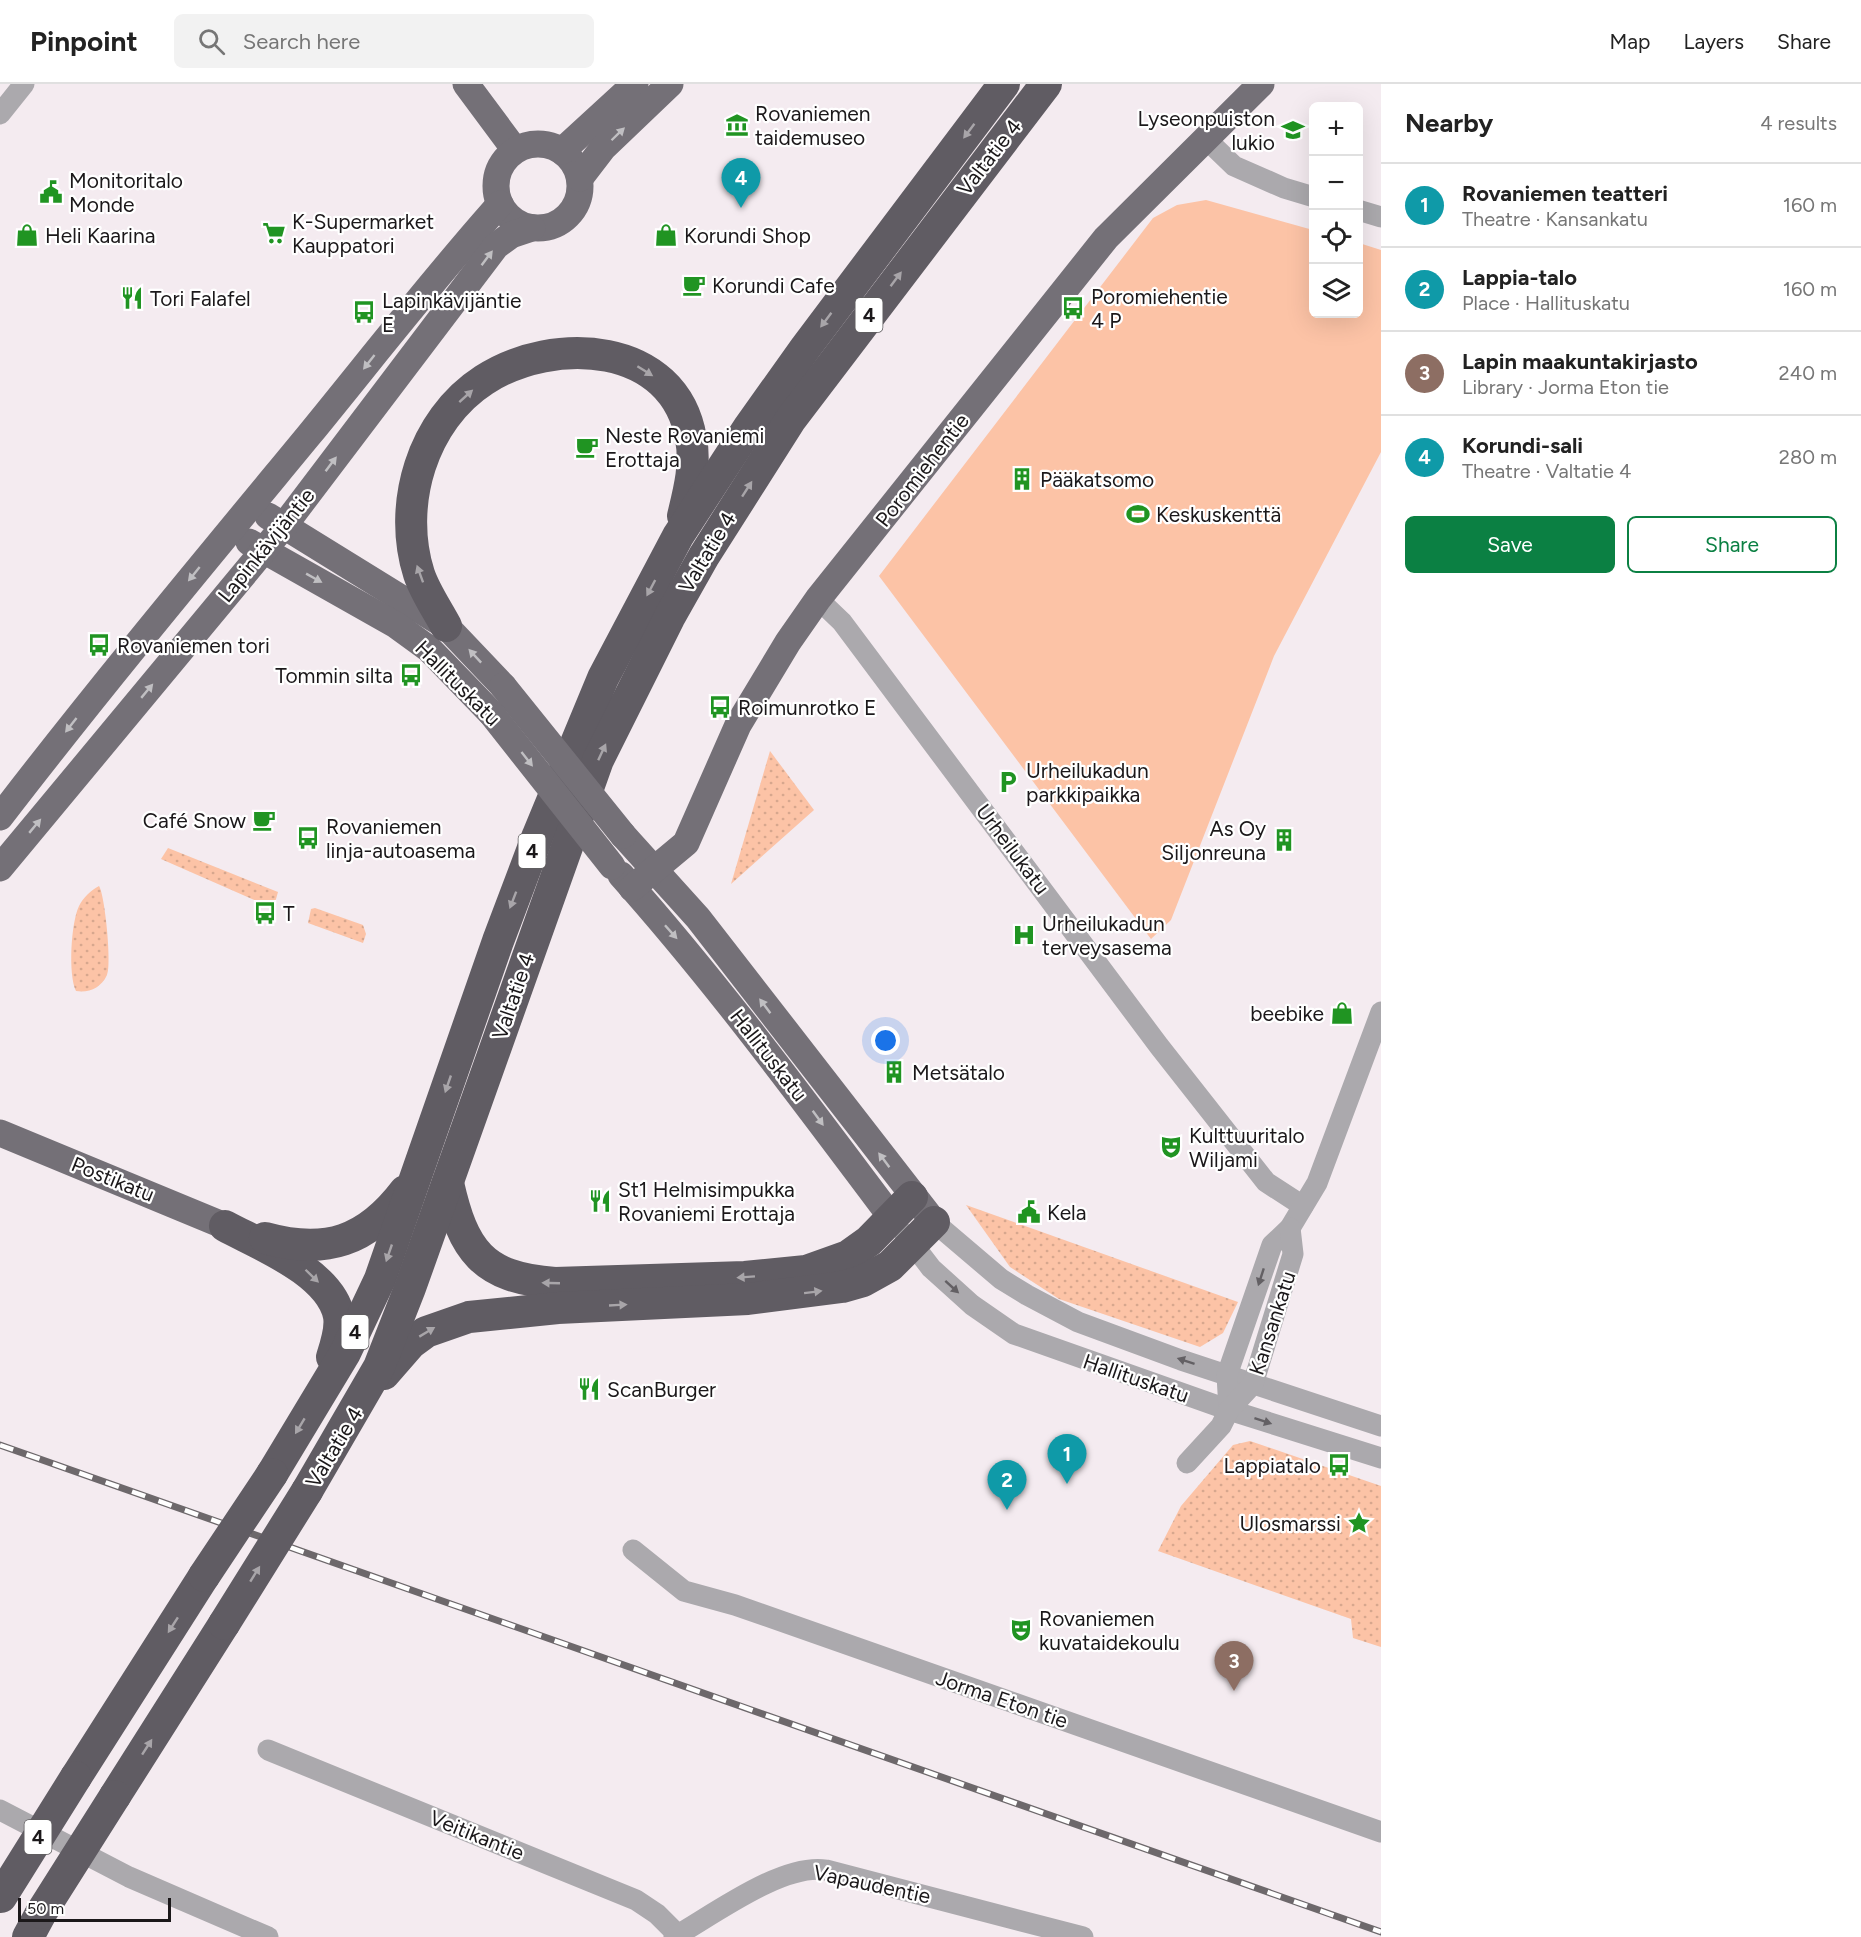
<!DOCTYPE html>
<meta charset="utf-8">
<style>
body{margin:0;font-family:Figtree,sans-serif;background:#f2f2f2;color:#222}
.controls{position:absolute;right:18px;top:18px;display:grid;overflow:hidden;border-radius:9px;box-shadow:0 6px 24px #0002}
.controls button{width:54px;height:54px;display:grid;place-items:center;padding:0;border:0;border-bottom:2px solid #e0e0e0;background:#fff;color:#222;font:30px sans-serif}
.scale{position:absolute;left:18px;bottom:15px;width:153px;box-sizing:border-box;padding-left:6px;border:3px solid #1b181a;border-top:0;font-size:16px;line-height:21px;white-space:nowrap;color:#1b181a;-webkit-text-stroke:4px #fff;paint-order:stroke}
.you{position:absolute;left:886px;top:957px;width:21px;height:21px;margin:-15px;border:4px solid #fff;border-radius:50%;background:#1a73e8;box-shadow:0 0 0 9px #1a73e833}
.badge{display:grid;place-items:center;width:39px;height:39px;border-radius:50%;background:#0b8043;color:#fff;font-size:20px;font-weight:700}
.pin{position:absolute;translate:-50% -50px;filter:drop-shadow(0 2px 3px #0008)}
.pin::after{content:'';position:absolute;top:32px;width:21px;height:18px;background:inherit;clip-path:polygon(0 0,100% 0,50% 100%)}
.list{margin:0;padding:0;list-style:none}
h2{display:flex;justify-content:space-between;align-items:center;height:78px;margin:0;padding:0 24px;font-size:26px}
h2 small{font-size:20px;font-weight:400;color:#767676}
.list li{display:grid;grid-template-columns:39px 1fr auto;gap:18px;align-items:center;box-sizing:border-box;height:84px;padding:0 24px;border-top:2px solid #e0e0e0}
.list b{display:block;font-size:22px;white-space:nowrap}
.list p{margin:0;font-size:20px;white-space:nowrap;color:#767676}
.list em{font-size:20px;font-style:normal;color:#767676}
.actions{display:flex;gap:12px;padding:18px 24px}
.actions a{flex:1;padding:14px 0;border:2px solid #0b8043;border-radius:9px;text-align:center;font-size:21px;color:#0b8043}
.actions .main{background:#0b8043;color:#fff}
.icon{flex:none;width:33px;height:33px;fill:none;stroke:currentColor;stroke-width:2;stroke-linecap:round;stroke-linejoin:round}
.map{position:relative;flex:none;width:1381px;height:1853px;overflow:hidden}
header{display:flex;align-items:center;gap:36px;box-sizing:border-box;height:84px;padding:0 30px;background:#fff;border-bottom:2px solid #e0e0e0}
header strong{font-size:28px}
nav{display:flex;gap:33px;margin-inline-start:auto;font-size:21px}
.search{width:420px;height:54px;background:#f2f2f2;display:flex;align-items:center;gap:15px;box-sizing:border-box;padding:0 21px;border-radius:9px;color:#767676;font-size:22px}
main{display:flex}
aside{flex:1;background:#fff}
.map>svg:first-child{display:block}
.green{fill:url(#green-dots)}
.pitch{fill:#fcc3a6}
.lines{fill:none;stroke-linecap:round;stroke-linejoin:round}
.minor{stroke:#aba9ad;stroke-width:21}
.major{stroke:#747077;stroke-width:27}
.highway{stroke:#605c63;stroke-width:32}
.rail-casing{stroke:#6d686b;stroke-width:7}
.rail{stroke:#fff;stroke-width:4.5;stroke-dasharray:14;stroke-linecap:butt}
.major-bridge{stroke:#747077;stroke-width:27}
.highway-bridge{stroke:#605c63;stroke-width:32}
.oneway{fill:#a8a5a9}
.oneway2{fill:#c0bfc2}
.oneway3{fill:#636064}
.labels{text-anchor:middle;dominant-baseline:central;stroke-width:4.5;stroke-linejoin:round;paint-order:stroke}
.shield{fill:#fff;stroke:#5f5d5f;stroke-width:1.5}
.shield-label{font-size:20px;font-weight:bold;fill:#1b181a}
.poi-label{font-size:21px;fill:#1b181a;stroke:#fff;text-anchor:start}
.street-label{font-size:21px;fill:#1b181a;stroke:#fff}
</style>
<header>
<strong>Pinpoint</strong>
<div class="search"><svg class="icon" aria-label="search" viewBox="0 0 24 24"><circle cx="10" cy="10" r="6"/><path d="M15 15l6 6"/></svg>Search here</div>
<nav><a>Map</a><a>Layers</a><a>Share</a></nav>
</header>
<main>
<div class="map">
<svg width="1381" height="1853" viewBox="0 0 1381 1853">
<defs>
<pattern id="green-dots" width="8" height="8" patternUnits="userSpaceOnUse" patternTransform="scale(1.5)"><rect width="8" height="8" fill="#fcc3a6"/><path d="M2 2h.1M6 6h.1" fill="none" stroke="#d7a78e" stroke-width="1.8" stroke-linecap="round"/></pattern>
</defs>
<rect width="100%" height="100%" fill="#f4ebf0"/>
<!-- green -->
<g class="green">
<path d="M770,667l44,59 -83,74z"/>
<path d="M168,764l110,44 -4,14 -4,1 -109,-48z"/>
<path d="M99,802c6,9 13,80 8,89 -6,13 -18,18 -31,16 -8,-17 -5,-68 3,-85 4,-8 12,-16 20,-20z"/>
<path d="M315,824l48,17 3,9 -3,9 -55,-20 3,-14z"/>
<path d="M966,1121l272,97 -15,31 -23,14 -141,-48 -49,-32z"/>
<path d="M1250,1357l131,45v161l-28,-9 -2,-19 -193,-68 23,-45 52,-61z"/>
</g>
<!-- pitch -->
<path class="pitch" d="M1206,116l107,30 1,84h44l1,-71 22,7v202l-107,204 -103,264 -20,19 -272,-363 274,-358 24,-13z"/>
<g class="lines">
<!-- minor -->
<g class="minor">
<path d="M0,30l24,-30"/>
<path d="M1206,55l28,27 50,22 30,9"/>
<path d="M1358,126l23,7"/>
<path d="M818,515l24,23 317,424 107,136 37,24"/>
<path d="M934,1138l67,57 26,16 51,27 103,38 200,66"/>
<path d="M905,1150l26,34 41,37 42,29 215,76 152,48"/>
<path d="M1229,1326l-2,-35 45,-130 18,-17 27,-45 64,-171"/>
<path d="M1187,1379l34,-37 8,-16 24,-26 40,-130 -3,-26"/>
<path d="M633,1466l51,41 51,14 646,227"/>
<path d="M268,1666l368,150 21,14 21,21"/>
<path d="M0,1726l129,67 139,60"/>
<path d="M674,1853c39,-22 108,-74 152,-67l257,67"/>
</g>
<!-- major -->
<g class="major">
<path d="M466,0l49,66"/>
<circle cx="538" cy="102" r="42"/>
<path d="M562,67l73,-67"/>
<path d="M580,94l23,-30 67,-64"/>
<path d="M268,432l178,110 57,60"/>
<path d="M249,458l147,83 33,24 62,64"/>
<path d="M0,733c100,-130 205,-256 309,-382 63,-77 124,-156 191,-231"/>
<path d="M623,751l75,83 236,304"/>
<path d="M0,784l283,-341 213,-281 15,-11 21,-7"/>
<path d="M621,791c97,109 183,226 271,343"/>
<path d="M632,804l54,-45 52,-118 50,-83 30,-43 288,-361 155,-154"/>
<path d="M0,1049l225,93"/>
</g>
<!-- highway -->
<g class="highway">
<path d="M446,542c-9,-17 -21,-34 -27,-52 -22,-69 3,-154 65,-194 69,-45 191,-39 207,59 5,26 -2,52 -8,77"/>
<path d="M448,1099c15,67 34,95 107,100l190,-6 61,-6 42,-15 21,-15 43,-44"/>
<path d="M225,1142c35,19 105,46 114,90 2,12 -3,29 -7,41"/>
<path d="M265,1154c61,17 102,3 140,-47"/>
<path d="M384,1290l27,-31 15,-11 43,-15 89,-9 190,-9 94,-12 21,-6 27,-15 44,-44"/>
<path d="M272,1390l73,-121 35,-74 118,-338 40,-106 65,-157 75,-142 71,-109 57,-80 198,-263"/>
<path d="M307,1407l72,-124 31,-79 188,-528 71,-142 35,-62 87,-137 255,-335"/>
<path d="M76,1693l128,-201"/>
<path d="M115,1712l109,-172"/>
<path d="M28,1853l13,-24"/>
</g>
<!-- rail casing -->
<g class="rail-casing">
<path id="rail" d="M0,1361l1381,487"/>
</g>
<!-- rail -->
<use href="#rail" class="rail"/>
<!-- major-bridge -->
<g class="major-bridge">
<path d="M503,602l120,149"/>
<path d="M491,629l121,153"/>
</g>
<!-- highway-bridge -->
<g class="highway-bridge">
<path d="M204,1492l68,-102"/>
<path d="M224,1540l83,-133"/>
<path d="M1,1813l75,-120"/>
<path d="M41,1829l74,-117"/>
</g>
</g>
<!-- one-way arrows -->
<defs><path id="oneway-solid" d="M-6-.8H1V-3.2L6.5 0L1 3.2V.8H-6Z" transform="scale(1.5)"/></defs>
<g class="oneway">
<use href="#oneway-solid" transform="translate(969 47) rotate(127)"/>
<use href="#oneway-solid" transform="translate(896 195) rotate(-53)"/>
<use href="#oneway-solid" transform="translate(826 236) rotate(127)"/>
<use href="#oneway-solid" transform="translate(645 287) rotate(32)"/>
<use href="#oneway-solid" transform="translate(466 312) rotate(-42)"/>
<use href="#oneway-solid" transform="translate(747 405) rotate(-57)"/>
<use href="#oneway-solid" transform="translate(420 490) rotate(-110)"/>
<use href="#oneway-solid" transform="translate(651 504) rotate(118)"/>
<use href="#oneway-solid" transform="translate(602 668) rotate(-65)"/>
<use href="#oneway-solid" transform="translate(513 816) rotate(111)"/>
<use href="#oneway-solid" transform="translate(448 1000) rotate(109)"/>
<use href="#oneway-solid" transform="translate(389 1169) rotate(109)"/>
<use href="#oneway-solid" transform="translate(312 1192) rotate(44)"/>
<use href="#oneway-solid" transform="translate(746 1193) rotate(176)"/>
<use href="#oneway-solid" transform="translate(551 1199) rotate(-178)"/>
<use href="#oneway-solid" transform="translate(813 1208) rotate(-7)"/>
<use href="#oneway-solid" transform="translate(618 1221) rotate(-3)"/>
<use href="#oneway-solid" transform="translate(427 1248) rotate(-31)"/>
<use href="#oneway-solid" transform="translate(300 1342) rotate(121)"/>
<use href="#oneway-solid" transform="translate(255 1490) rotate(-58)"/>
<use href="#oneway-solid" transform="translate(173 1541) rotate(123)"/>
<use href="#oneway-solid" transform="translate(147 1663) rotate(-57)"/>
</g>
<g class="oneway2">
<use href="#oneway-solid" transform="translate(618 50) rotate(-44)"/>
<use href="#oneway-solid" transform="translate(487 174) rotate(-53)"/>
<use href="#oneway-solid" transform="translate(369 278) rotate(128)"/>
<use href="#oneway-solid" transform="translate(331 380) rotate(-53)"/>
<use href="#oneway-solid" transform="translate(194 490) rotate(129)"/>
<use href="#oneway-solid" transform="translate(314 494) rotate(29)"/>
<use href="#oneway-solid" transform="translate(475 572) rotate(-133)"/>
<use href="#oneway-solid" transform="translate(147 607) rotate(-50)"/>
<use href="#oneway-solid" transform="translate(71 641) rotate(128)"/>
<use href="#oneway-solid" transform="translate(527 675) rotate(52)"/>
<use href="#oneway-solid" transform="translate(35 742) rotate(-50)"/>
<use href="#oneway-solid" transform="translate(671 848) rotate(48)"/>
<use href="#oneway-solid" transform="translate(765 922) rotate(-127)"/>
<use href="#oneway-solid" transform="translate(818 1034) rotate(54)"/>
<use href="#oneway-solid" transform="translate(884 1076) rotate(-127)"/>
</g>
<g class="oneway3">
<use href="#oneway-solid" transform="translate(1261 1193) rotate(108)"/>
<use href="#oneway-solid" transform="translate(952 1203) rotate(42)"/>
<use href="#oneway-solid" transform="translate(1186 1277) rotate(-162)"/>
<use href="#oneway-solid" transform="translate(1263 1337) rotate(18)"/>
</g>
<!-- icons -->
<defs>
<g id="museum-bare" transform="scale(1.8)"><path d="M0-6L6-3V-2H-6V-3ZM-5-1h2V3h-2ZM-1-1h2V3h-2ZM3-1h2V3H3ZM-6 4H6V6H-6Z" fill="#209422" stroke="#fff" stroke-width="2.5" paint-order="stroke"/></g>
<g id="school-bare" transform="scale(1.8)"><path d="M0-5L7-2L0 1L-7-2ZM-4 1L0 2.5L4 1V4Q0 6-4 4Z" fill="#209422" stroke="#fff" stroke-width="2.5" paint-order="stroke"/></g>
<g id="civic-bare" transform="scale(1.8)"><path d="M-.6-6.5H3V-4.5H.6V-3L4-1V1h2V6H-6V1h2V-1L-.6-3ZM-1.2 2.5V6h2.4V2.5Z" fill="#209422" stroke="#fff" stroke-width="2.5" paint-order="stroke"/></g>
<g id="supermarket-bare" transform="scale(1.8)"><path d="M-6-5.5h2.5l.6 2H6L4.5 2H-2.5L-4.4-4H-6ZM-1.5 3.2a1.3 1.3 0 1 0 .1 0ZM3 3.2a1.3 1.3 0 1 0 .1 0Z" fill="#209422" stroke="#fff" stroke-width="2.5" paint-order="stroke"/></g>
<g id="shop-bare" transform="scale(1.8)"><path d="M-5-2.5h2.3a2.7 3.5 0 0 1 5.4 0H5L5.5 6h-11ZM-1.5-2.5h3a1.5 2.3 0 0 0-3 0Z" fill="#209422" stroke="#fff" stroke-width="2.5" paint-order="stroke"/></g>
<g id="cafe-bare" transform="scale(1.8)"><path d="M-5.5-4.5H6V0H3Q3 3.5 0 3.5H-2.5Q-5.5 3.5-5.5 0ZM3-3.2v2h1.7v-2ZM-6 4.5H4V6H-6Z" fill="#209422" stroke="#fff" stroke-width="2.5" paint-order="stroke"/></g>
<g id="restaurant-bare" transform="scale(1.8)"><path d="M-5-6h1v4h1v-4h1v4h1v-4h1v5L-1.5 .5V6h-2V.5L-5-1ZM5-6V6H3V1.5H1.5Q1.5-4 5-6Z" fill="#209422" stroke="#fff" stroke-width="2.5" paint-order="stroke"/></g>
<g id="bus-bare" transform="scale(1.8)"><path d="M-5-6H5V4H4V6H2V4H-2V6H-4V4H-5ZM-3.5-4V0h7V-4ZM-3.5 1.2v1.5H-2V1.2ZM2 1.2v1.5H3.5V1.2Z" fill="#209422" stroke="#fff" stroke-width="2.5" paint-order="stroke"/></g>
<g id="building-bare" transform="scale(1.8)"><path d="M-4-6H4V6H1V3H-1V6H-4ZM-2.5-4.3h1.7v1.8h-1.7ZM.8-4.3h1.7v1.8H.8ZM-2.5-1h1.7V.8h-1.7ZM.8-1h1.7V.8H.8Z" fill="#209422" stroke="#fff" stroke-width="2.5" paint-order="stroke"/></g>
<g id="stadium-bare" transform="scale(1.8)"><path d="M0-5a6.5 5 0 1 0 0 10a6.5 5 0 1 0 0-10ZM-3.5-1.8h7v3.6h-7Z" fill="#209422" stroke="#fff" stroke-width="2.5" paint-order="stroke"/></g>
<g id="parking-bare" transform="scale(1.8)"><path d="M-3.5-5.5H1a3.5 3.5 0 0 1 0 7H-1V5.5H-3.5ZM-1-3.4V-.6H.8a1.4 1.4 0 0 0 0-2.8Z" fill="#209422" stroke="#fff" stroke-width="2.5" paint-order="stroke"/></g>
<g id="hospital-bare" transform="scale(1.8)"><path d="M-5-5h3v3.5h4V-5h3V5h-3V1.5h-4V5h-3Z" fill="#209422" stroke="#fff" stroke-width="2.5" paint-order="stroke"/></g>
<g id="theatre-bare" transform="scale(1.8)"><path d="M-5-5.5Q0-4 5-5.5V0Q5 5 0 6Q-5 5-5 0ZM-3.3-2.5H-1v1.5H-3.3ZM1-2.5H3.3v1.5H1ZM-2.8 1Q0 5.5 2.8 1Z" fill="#209422" stroke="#fff" stroke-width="2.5" paint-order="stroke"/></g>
<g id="sight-bare" transform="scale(1.8)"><path d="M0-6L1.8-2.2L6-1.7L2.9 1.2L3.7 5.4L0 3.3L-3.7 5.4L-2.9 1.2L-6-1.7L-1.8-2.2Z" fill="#209422" stroke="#fff" stroke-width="2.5" paint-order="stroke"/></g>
</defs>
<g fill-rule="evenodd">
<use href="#museum-bare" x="737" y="41"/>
<use href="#school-bare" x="1293" y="46"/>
<use href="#civic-bare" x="51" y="108"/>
<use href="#supermarket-bare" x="274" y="149"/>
<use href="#shop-bare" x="27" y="151"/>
<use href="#shop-bare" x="666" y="151"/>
<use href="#cafe-bare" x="694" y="201"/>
<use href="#restaurant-bare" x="132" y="214"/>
<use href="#bus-bare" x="1073" y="224"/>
<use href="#bus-bare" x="364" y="228"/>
<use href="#cafe-bare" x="587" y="363"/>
<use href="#building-bare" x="1022" y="395"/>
<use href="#stadium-bare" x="1138" y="430"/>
<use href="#bus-bare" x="99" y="561"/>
<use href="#bus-bare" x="411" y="591"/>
<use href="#bus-bare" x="720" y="623"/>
<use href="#parking-bare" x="1008" y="698"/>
<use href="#cafe-bare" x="264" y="736"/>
<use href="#bus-bare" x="308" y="754"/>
<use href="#building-bare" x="1284" y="756"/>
<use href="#bus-bare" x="265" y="829"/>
<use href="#hospital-bare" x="1024" y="851"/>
<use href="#shop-bare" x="1342" y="929"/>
<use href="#building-bare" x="894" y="988"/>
<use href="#theatre-bare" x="1171" y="1063"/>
<use href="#restaurant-bare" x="600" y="1117"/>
<use href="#civic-bare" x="1029" y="1128"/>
<use href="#restaurant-bare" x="589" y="1305"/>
<use href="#bus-bare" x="1339" y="1381"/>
<use href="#sight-bare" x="1359" y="1439"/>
<use href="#theatre-bare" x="1021" y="1546"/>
</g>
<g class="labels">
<!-- shield labels -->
<g class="shield">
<rect x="855.5" y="214" width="27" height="34" rx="4.5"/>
<rect x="518.5" y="750" width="27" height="34" rx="4.5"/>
<rect x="341.5" y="1231" width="27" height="34" rx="4.5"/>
<rect x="24.5" y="1736" width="27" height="34" rx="4.5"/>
</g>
<g class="shield-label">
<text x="869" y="231">4</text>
<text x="532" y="767">4</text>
<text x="355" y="1248">4</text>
<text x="38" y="1753">4</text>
</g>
<!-- poi labels -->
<g class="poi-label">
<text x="755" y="29">Rovaniemen<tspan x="755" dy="24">taidemuseo</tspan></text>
<text x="1275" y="34" text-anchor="end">Lyseonpuiston<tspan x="1275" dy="24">lukio</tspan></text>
<text x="69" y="96">Monitoritalo<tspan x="69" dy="24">Monde</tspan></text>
<text x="292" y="137">K-Supermarket<tspan x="292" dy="24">Kauppatori</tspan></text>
<text x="45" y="151">Heli Kaarina</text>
<text x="684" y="151">Korundi Shop</text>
<text x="712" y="201">Korundi Cafe</text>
<text x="1091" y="212">Poromiehentie<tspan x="1091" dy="24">4 P</tspan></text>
<text x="150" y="214">Tori Falafel</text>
<text x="382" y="216">Lapinkävijäntie<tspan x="382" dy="24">E</tspan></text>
<text x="605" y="351">Neste Rovaniemi<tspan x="605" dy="24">Erottaja</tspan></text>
<text x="1040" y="395">Pääkatsomo</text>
<text x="1156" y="430">Keskuskenttä</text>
<text x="117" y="561">Rovaniemen tori</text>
<text x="393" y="591" text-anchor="end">Tommin silta</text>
<text x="738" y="623">Roimunrotko E</text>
<text x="1026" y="686">Urheilukadun<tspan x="1026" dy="24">parkkipaikka</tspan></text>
<text x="246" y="736" text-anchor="end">Café Snow</text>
<text x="326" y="742">Rovaniemen<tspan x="326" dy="24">linja-autoasema</tspan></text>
<text x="1266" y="744" text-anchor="end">As Oy<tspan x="1266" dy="24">Siljonreuna</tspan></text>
<text x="283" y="829">T</text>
<text x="1042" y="839">Urheilukadun<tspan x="1042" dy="24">terveysasema</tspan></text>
<text x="1324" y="929" text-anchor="end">beebike</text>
<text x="912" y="988">Metsätalo</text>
<text x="1189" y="1051">Kulttuuritalo<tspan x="1189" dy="24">Wiljami</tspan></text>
<text x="618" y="1105">St1 Helmisimpukka<tspan x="618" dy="24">Rovaniemi Erottaja</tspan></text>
<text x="1047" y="1128">Kela</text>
<text x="607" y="1305">ScanBurger</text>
<text x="1321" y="1381" text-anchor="end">Lappiatalo</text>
<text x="1341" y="1439" text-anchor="end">Ulosmarssi</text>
<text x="1039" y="1534">Rovaniemen<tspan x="1039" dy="24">kuvataidekoulu</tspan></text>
</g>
<!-- street labels -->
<g class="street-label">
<text transform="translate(989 73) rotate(-52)">Valtatie 4</text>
<text transform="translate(922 386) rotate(-52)">Poromiehentie</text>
<text transform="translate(266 461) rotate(-51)">Lapinkävijäntie</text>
<text transform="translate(707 468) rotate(-59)">Valtatie 4</text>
<text transform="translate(458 599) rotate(45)">Hallituskatu</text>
<text transform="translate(1013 765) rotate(53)">Urheilukatu</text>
<text transform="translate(513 912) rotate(-71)">Valtatie 4</text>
<text transform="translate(769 971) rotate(52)">Hallituskatu</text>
<text transform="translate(113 1095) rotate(22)">Postikatu</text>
<text transform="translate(1272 1239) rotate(-72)">Kansankatu</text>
<text transform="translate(1136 1294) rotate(19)">Hallituskatu</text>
<text transform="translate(334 1363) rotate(-59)">Valtatie 4</text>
<text transform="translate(1002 1615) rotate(19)">Jorma Eton tie</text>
<text transform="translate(477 1751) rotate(22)">Veitikantie</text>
<text transform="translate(872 1800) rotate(12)">Vapaudentie</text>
</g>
</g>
</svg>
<div class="controls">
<button>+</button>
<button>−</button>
<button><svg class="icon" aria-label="locate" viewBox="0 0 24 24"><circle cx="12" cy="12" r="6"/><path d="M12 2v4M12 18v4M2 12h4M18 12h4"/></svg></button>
<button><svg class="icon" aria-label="layers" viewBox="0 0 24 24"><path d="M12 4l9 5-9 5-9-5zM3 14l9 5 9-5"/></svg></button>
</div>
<div class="scale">50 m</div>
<div class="you"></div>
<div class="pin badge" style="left:1067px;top:1400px;background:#0f9aa8">1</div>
<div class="pin badge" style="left:1007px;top:1426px;background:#0f9aa8">2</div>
<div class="pin badge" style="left:1234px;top:1607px;background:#8d6e63">3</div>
<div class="pin badge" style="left:741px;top:124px;background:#0f9aa8">4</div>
</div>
<aside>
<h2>Nearby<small>4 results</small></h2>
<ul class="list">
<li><span class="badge" style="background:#0f9aa8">1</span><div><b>Rovaniemen teatteri</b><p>Theatre · Kansankatu</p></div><em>160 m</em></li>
<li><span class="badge" style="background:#0f9aa8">2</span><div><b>Lappia-talo</b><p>Place · Hallituskatu</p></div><em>160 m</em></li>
<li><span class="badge" style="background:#8d6e63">3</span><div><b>Lapin maakuntakirjasto</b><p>Library · Jorma Eton tie</p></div><em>240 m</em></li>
<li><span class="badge" style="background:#0f9aa8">4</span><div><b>Korundi-sali</b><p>Theatre · Valtatie 4</p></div><em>280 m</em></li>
</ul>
<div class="actions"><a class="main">Save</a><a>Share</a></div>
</aside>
</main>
